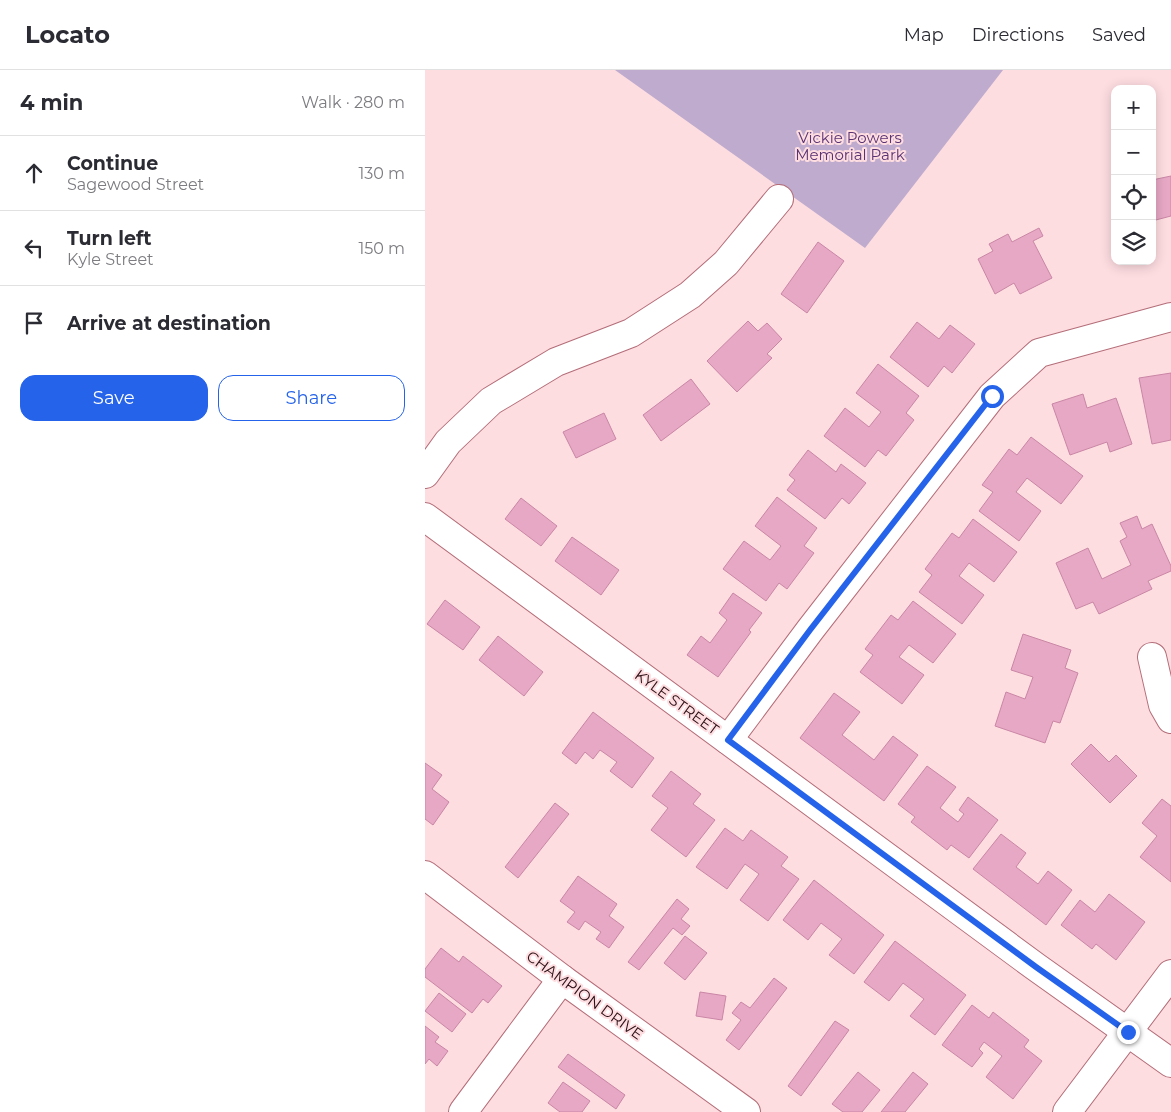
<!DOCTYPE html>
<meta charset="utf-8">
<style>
body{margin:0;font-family:Montserrat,sans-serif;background:#f7f7f7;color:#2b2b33}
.controls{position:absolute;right:15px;top:15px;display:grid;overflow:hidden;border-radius:10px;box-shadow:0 2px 12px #0003}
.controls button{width:45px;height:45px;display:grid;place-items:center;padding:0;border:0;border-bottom:1px solid #e1e1e2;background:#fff;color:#2b2b33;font:25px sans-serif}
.stop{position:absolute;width:15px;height:15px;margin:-11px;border:4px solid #2563eb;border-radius:50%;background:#fff}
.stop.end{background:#2563eb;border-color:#fff;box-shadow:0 1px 5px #0008}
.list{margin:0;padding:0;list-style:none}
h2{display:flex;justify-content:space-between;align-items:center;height:65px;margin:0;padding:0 20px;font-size:21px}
h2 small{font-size:16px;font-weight:400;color:#7c7c81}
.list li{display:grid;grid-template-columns:32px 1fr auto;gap:15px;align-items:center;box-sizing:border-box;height:75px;padding:0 20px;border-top:1px solid #e1e1e2}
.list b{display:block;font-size:19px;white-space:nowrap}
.list p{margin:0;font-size:16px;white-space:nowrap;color:#7c7c81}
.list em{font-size:16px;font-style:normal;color:#7c7c81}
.actions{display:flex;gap:10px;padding:15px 20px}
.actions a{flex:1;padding:11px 0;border:1px solid #2563eb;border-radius:15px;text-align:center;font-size:18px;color:#2563eb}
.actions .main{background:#2563eb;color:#fff}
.icon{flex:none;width:28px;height:28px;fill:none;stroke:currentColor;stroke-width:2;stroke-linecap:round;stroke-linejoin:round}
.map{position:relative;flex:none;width:746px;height:1042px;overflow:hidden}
header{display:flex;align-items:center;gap:30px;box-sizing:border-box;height:70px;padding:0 25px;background:#fff;border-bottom:1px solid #e1e1e2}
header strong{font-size:24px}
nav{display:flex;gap:28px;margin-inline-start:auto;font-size:18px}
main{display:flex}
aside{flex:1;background:#fff}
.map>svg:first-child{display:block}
.green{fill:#beabcd}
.building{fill:#e7a8c5;stroke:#c986a5}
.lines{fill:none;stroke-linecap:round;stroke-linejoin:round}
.minor-casing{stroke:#b36d78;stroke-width:30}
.minor{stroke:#fff;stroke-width:28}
.route{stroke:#2563eb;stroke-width:6}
.labels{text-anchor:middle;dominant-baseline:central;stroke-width:4;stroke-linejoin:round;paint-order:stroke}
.park-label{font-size:15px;fill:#593273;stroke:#fedde1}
.street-label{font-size:15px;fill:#290e13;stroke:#fedde1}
</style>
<header>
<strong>Locato</strong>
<nav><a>Map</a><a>Directions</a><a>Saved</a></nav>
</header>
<main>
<aside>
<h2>4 min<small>Walk · 280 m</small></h2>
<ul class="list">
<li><svg class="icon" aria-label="ahead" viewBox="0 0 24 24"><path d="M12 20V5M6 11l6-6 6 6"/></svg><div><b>Continue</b><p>Sagewood Street</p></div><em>130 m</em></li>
<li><svg class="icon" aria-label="left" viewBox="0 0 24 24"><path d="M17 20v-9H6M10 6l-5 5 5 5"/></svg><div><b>Turn left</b><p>Kyle Street</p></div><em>150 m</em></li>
<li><svg class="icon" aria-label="arrive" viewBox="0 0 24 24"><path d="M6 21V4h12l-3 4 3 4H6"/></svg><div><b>Arrive at destination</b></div></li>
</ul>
<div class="actions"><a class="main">Save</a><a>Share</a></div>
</aside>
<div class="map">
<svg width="746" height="1042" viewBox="0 0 746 1042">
<rect width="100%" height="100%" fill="#fedde1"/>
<!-- green -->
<path class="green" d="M190,0h388l-138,178z"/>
<!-- building -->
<g class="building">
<path d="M746,106v40l-19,5v-41z"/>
<path d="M614,158l4,8 -10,5 19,37 -32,16 -6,-11 -19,11 -17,-35 15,-8 -4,-7 19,-10 4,8z"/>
<path d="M393,172l26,19 -37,52 -26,-19z"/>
<path d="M323,251l10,10 9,-8 15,16 -15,15 5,4 -35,34 -30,-31z"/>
<path d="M492,252l22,17 11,-14 25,19 -23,29 -8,-7 -16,21 -38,-30z"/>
<path d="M453,294l41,32 -13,17 8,7 -28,36 -8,-6 -13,17 -41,-31 21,-28 24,19 12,-15 -25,-19z"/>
<path d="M746,303v67l-19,4 -13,-66z"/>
<path d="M266,309l19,25 -49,37 -18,-26z"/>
<path d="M658,324l4,14 29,-10 16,46 -22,8 -3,-10 -37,13 -18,-51z"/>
<path d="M179,343l12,26 -40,19 -13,-26z"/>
<path d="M606,367l52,39 -22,28 -34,-26 -11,14 25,19 -22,30 -40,-30 14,-19 -11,-7 27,-36 8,6z"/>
<path d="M383,380l28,22 5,-8 25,19 -17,21 -7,-6 -17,21 -38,-29 8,-10 -6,-5z"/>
<path d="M352,427l40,31 -13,18 10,7 -27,36 -8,-6 -13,18 -43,-32 21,-28 26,19 11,-14 -26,-20z"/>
<path d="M96,428l36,28 -16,20 -36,-27z"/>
<path d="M712,446l5,13 10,-5 19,42v5l-23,10 4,8 -53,25 -6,-12 -17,7 -20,-46 32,-15 14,31 29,-14 -11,-24 7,-4 -7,-14z"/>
<path d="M548,449l44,33 -23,30 -25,-19 -10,13 25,19 -22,29 -43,-32 13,-17 -7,-6 27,-36 7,5z"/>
<path d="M147,467l47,33 -18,25 -46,-34z"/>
<path d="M308,523l29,20 -13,17 2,2 -33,45 -31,-22 14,-19 9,7 17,-23 -8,-7z"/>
<path d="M20,530l35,27 -17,23 -36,-26z"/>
<path d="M488,531l43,33 -23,29 -24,-18 -10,12 25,18 -22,29 -42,-32 13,-17 -8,-6 26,-34 7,5z"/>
<path d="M598,564l48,16 -6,18 13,5 -18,50 -7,-2 -8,22 -50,-17 11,-34 19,7 8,-22 -22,-7z"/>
<path d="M73,566l45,36 -19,24 -45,-36z"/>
<path d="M409,623l26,19 -18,23 32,25 19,-24 25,19 -34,46 -84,-63z"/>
<path d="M168,642l61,46 -22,30 -22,-17 7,-9 -17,-12 -7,9 -8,-7 -9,12 -14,-11z"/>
<path d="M666,674l18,18 7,-7 21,21 -27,27 -39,-39z"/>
<path d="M0,693l17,12 -10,14 17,13 -16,23 -8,-6z"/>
<path d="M502,696l29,21 -16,21 18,14 6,-8 -5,-4 9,-13 30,23 -29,38 -18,-13 -4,5 -36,-28 4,-5 -17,-13z"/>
<path d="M246,701l30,23 -8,10 22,16 -29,37 -35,-27 17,-22 -16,-12z"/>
<path d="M737,729l9,7v76l-31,-25 17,-21 -15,-13z"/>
<path d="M130,733l14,11 -51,64 -13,-11z"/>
<path d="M300,758l18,13 8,-11 37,27 -7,9 18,13 -31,42 -28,-21 19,-26 -14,-10 -18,25 -31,-22z"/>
<path d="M576,764l25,19 -10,14 22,17 10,-13 24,19 -26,35 -73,-56z"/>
<path d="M153,806l39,28 -8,12 15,11 -15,21 -13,-9 5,-7 -16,-11 -6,9 -12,-8 8,-10 -15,-11z"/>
<path d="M389,810l70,55 -30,39 -25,-19 13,-16 -21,-16 -13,17 -25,-20z"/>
<path d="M684,824l36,28 -29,38 -20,-16 -4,5 -31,-24 19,-25 15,12z"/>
<path d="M252,829l12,10 -8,10 9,7 -8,9 -9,-7 -34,42 -11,-8z"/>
<path d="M260,866l22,17 -22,27 -21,-17z"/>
<path d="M470,871l71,54 -31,40 -25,-19 14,-17 -21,-16 -14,18 -25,-19z"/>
<path d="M16,878l18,14 4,-6 39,30 -14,17 -5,-4 -11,14 -47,-36v-8z"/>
<path d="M349,908l13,10 -48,62 -13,-10 15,-20 -9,-7 9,-11 9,6z"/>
<path d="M275,922l26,4 -4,24 -26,-4z"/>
<path d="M14,923l27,21 -14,18 -27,-21z"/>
<path d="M547,935l17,13 4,-6 36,28 -5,7 18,14 -29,38 -27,-22 16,-21 -18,-14 -5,7 4,4 -11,14 -30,-22z"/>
<path d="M410,951l14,9 -48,66 -13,-10z"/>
<path d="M0,956l14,11 -4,5 13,9 -11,15 -8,-7 -4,5z"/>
<path d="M143,984l57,41 -9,14 -58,-42z"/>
<path d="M433,1002l22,18 -18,22h-19l-11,-8z"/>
<path d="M488,1002l15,12 -23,28h-24z"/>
<path d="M138,1012l27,19 -8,11h-22l-12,-9z"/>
</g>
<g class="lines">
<!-- minor casing -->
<g class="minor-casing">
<g id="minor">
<path d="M0,404l23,-32 43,-41 65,-39 75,-29 59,-38 36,-32 53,-64"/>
<path d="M0,447l611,450 135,96"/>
<path d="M727,587l11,48 8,14"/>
<path d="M303,670l82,-110 182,-234 47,-43 132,-36"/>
<path d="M0,805l137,104 184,133"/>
<path d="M38,1042l99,-133"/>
<path d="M642,1042l104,-138"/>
</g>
</g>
<!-- minor -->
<use href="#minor" class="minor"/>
</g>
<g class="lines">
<!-- route -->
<path class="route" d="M567,326l-182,234 -82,110 308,227 92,65"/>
</g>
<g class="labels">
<!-- park labels -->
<g class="park-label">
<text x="425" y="67">Vickie Powers<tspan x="425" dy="17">Memorial Park</tspan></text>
</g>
<!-- street labels -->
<g class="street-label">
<text transform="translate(252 632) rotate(36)">KYLE STREET</text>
<text transform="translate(160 925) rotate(36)">CHAMPION DRIVE</text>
</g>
</g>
</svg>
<div class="controls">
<button>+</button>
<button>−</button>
<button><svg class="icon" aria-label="locate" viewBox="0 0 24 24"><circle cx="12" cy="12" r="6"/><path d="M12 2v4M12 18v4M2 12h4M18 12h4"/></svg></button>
<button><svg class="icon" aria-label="layers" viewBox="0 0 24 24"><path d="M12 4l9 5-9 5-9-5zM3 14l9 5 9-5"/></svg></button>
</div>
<div class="stop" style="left:567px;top:326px"></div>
<div class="stop end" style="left:703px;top:962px"></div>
</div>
</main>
